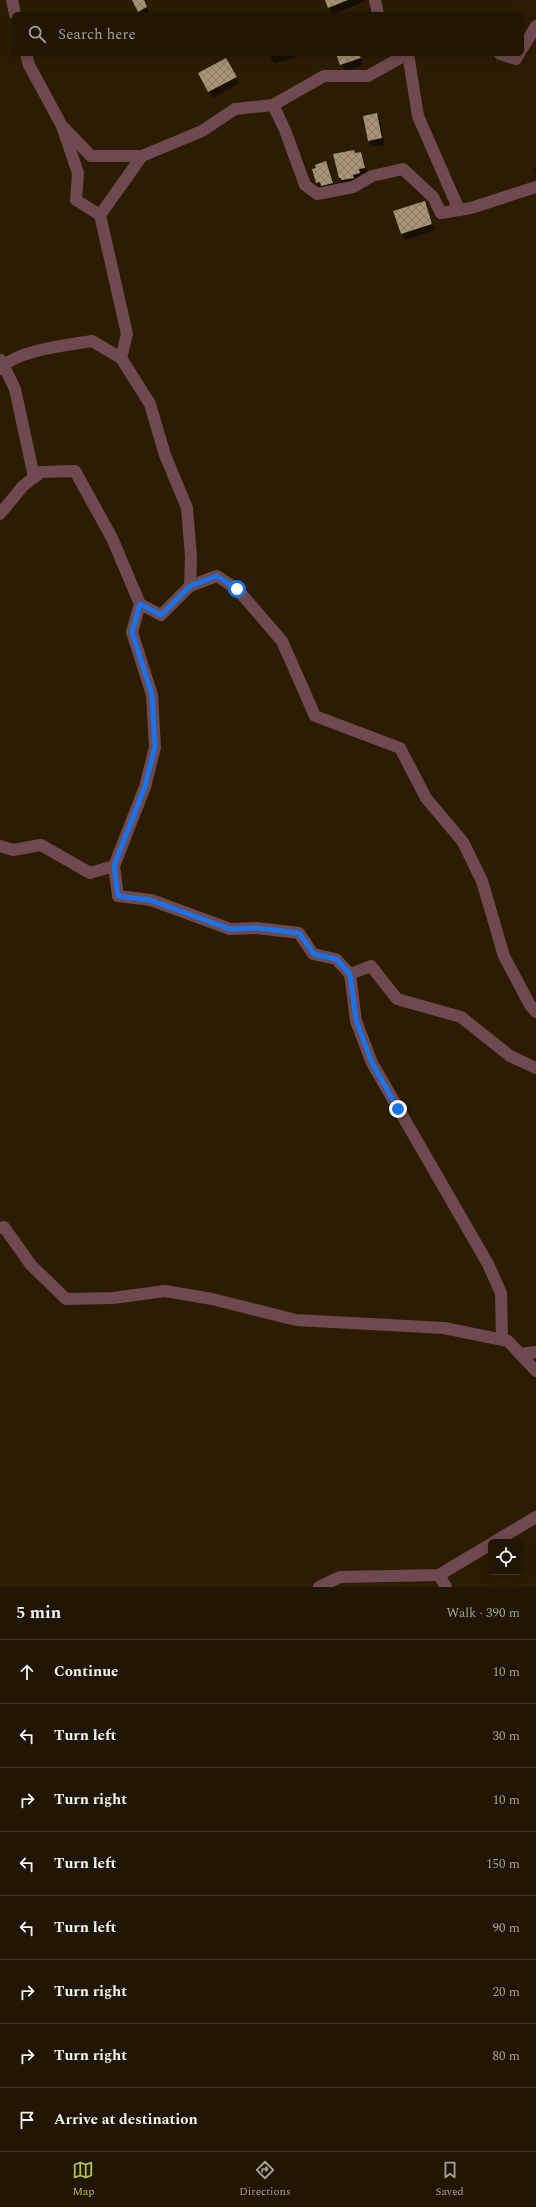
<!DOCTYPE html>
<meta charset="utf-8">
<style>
body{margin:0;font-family:Spectral,serif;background:#2d2311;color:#f1f3f6}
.controls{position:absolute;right:12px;bottom:12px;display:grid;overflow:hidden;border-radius:6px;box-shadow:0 2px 10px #0003}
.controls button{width:36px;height:36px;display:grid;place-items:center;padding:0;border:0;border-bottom:1px solid #3e3524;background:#211602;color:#f1f3f6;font:20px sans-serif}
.stop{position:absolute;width:12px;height:12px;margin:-9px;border:3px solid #1a73e8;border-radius:50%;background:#fff}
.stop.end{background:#1a73e8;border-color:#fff;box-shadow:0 1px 4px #0008}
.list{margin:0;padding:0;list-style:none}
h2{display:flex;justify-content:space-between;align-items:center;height:52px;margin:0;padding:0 16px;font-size:17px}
h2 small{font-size:13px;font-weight:400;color:#a29f99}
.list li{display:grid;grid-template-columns:26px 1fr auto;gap:12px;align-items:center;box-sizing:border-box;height:64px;padding:0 16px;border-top:1px solid #3e3524}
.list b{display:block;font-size:15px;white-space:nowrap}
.list em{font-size:13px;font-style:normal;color:#a29f99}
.icon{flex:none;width:22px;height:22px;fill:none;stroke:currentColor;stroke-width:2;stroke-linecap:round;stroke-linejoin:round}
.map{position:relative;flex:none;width:536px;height:1587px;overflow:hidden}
.search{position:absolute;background:#211602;box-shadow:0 2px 10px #0003;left:12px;right:12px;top:12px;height:44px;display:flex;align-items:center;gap:10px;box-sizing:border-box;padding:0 14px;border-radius:6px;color:#a29f99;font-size:15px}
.sheet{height:564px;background:#211602}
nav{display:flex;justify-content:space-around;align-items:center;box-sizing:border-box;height:56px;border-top:1px solid #3e3524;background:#211602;font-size:11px;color:#a29f99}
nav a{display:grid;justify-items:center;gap:2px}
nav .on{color:#b3c24b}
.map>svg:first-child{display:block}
.shadow{fill:#0007}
.building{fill:url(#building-cross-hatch)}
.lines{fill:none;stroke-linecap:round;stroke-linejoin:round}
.minor{stroke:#6f4950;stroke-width:12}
.route{stroke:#1a73e8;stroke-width:5}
</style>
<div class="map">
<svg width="536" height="1587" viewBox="0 0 536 1587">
<defs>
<pattern id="building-cross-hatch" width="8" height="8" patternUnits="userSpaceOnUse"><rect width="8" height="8" fill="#a79476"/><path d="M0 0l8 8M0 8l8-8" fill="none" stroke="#897b65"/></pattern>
</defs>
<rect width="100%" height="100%" fill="#2c1d02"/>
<!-- shadow -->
<g class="shadow">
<path d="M133,0h10l7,14h-9z"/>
<path d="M326,0h38v2l-31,12z"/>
<path d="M269,54h35l-30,10z"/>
<path d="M337,54h23l3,11 -18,6z"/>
<path d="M226,59l13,24 -26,15 -14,-25z"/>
<path d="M376,114l4,6 5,25 -12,2 -4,-6 -5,-24z"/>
<path d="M354,151l2,3 5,-1 7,21 -5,6 -20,4 -3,-6z"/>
<path d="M326,163l4,6 6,20h-15l-4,-6 -4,-13z"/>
<path d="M536,167v8l-3,-7z"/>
<path d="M424,202l11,28 -30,10 -3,-7z"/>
</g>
<!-- building -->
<g class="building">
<path d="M132,0h12l3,7 -9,5z"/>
<path d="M325,0h23l-20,8z"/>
<path d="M336,54h23l2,4 -21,7z"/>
<path d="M226,58l11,19 -29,15 -10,-19z"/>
<path d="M377,113l5,25 -14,3 -5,-25z"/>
<path d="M354,150l1,3 6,-1 4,16 -6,1 1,4 -7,2 1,3 -13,2v-2h-2l-6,-24z"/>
<path d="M326,161l7,22 -12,3 -1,-4 -4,1 -4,-14 4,-1 -1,-3z"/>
<path d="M425,201l7,23 -31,10 -8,-23z"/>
</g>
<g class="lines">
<!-- minor -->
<g class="minor">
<path d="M12,0l3,14"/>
<path d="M375,0l3,14"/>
<path d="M522,49l14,-23"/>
<path d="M26,54l3,11 33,61 29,30h51l-42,59 27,119 -6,24"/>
<path d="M408,54l10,62 41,94"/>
<path d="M500,54l16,5 3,-5"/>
<path d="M273,105l12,25 20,55 12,9 36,-7 19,-11 31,-7 30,28 8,16 30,-5 65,-21"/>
<path d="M63,129l15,44 -2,27 24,15"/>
<path d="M142,156l60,-25 33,-22 38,-4 51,-29h44l39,-22"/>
<path d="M1,360l14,29 19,88"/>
<path d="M0,369c16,-19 68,-24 92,-28l29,17 29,46 15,51 22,53 4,49 -1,29"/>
<path d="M0,514l23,-28 18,-14 34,-1 37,67 28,66 21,11 29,-29 27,-10 20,13 45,52 33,75 85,32 26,50 37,44 19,39 22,75 26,49 6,7"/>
<path d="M140,604l-8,28 20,63 3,52 -10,40 -31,79 4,30 33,4 79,29 27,-1 42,5 14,21 23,5 14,15 21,-8 26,33 64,18 49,39 26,12"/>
<path d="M0,846l13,4 28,-5 49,28 24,-7"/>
<path d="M350,974l6,47 16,42 116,201 13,29 1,47"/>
<path d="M0,1228l4,-1 27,38 35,34 47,-1 52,-7 47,8 84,21 148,8 64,13 28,30"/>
<path d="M520,1354l16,-2"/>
<path d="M494,1542l42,-25"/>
<path d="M439,1575l7,12"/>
<path d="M319,1587l21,-10 99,-2 52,-31"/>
</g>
</g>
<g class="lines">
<!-- route -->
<path class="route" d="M237,589l-20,-13 -27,10 -29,29 -21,-11 -8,28 20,63 3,51 -10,40 -31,80 4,30 32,4 80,29 27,-1 42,5 15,21 22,5 14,15 6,46 16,43 26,46"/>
</g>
</svg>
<div class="controls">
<button><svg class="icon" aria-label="locate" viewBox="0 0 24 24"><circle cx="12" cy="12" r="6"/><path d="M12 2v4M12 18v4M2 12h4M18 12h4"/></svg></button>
</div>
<div class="stop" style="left:237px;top:589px"></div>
<div class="stop end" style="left:398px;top:1109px"></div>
<div class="search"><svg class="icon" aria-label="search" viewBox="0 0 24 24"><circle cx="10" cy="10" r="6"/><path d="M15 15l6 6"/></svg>Search here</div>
</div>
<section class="sheet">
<h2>5 min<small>Walk · 390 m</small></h2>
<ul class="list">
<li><svg class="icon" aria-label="ahead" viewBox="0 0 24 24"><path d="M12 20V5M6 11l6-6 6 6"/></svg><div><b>Continue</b></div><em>10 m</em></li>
<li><svg class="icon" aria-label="left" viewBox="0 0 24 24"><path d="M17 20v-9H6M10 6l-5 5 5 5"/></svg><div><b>Turn left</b></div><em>30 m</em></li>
<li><svg class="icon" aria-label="right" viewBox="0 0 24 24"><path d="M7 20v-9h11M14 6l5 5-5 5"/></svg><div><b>Turn right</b></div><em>10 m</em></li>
<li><svg class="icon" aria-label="left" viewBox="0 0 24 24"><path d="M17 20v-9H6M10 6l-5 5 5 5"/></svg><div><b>Turn left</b></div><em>150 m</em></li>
<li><svg class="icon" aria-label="left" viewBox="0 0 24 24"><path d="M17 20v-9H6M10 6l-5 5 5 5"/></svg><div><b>Turn left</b></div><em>90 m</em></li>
<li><svg class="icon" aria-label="right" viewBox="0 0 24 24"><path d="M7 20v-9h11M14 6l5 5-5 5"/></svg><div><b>Turn right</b></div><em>20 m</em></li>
<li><svg class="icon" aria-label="right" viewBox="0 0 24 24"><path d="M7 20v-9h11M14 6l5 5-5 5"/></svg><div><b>Turn right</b></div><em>80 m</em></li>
<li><svg class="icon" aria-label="arrive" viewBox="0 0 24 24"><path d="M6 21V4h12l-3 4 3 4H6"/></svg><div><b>Arrive at destination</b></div></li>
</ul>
</section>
<nav>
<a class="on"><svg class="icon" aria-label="map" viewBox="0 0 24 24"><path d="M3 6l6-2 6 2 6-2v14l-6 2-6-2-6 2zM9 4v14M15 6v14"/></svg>Map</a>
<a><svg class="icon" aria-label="directions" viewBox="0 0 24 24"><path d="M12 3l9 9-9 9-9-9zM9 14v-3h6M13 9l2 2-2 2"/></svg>Directions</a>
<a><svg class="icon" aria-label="saved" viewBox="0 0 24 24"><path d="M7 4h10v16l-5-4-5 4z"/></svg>Saved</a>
</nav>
